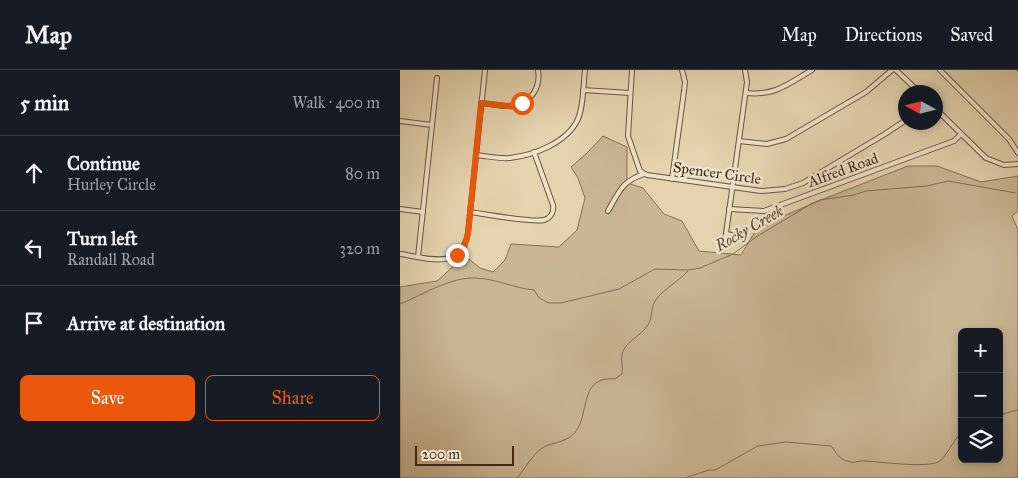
<!DOCTYPE html>
<meta charset="utf-8">
<style>
body{margin:0;font-family:"IM FELL Great Primer",serif;background:#20242c;color:#f1f3f6}
.controls{position:absolute;right:15px;bottom:15px;display:grid;overflow:hidden;border-radius:8px;box-shadow:0 2px 8px #0003}
.controls button{width:45px;height:45px;display:grid;place-items:center;padding:0;border:0;border-bottom:1px solid #363941;background:#171b24;color:#f1f3f6;font:25px sans-serif}
.compass{position:absolute;left:498px;top:15px;width:45px;height:45px;border-radius:50%;background:#171b24;box-shadow:0 2px 8px #0003;rotate:277deg}
.scale{position:absolute;left:15px;bottom:12px;width:99px;box-sizing:border-box;padding-left:5px;border:2px solid #462717;border-top:0;font-size:14px;line-height:18px;white-space:nowrap;color:#462717;-webkit-text-stroke:4px #ede2ca;paint-order:stroke}
.stop{position:absolute;width:15px;height:15px;margin:-11px;border:4px solid #ea580c;border-radius:50%;background:#fff}
.stop.end{background:#ea580c;border-color:#fff;box-shadow:0 1px 5px #0008}
.list{margin:0;padding:0;list-style:none}
h2{display:flex;justify-content:space-between;align-items:center;height:65px;margin:0;padding:0 20px;font-size:21px}
h2 small{font-size:16px;font-weight:400;color:#9ea1a6}
.list li{display:grid;grid-template-columns:32px 1fr auto;gap:15px;align-items:center;box-sizing:border-box;height:75px;padding:0 20px;border-top:1px solid #363941}
.list b{display:block;font-size:19px;white-space:nowrap}
.list p{margin:0;font-size:16px;white-space:nowrap;color:#9ea1a6}
.list em{font-size:16px;font-style:normal;color:#9ea1a6}
.actions{display:flex;gap:10px;padding:15px 20px}
.actions a{flex:1;padding:11px 0;border:1px solid #ea580c;border-radius:8px;text-align:center;font-size:18px;color:#ea580c}
.actions .main{background:#ea580c;color:#fff}
.icon{flex:none;width:28px;height:28px;fill:none;stroke:currentColor;stroke-width:2;stroke-linecap:round;stroke-linejoin:round}
.map{position:relative;flex:none;width:618px;height:408px;overflow:hidden}
header{display:flex;align-items:center;gap:30px;box-sizing:border-box;height:70px;padding:0 25px;background:#171b24;border-bottom:1px solid #363941}
header strong{font-size:24px}
nav{display:flex;gap:28px;margin-inline-start:auto;font-size:18px}
main{display:flex}
aside{flex:1;background:#171b24}
.map>svg:first-child{display:block}
.green{fill:#c9b694;stroke:#886e56;fill-rule:evenodd}
.lines{fill:none;stroke-linecap:round;stroke-linejoin:round}
.stream{stroke:#846b53;stroke-width:1}
.street-casing{stroke:#6e523d;stroke-width:6}
.street{stroke:#ede2ca;stroke-width:4}
.route{stroke:#ea580c;stroke-width:6}
.labels{text-anchor:middle;dominant-baseline:central;stroke-width:5;stroke-linejoin:round;paint-order:stroke}
.street-label{font-size:15px;fill:#462717;stroke:#ede2ca}
.water-label{font-size:16px;font-style:italic;fill:#604430;stroke:#ede2ca}
</style>
<header>
<strong>Map</strong>
<nav><a>Map</a><a>Directions</a><a>Saved</a></nav>
</header>
<main>
<aside>
<h2>5 min<small>Walk · 400 m</small></h2>
<ul class="list">
<li><svg class="icon" aria-label="ahead" viewBox="0 0 24 24"><path d="M12 20V5M6 11l6-6 6 6"/></svg><div><b>Continue</b><p>Hurley Circle</p></div><em>80 m</em></li>
<li><svg class="icon" aria-label="left" viewBox="0 0 24 24"><path d="M17 20v-9H6M10 6l-5 5 5 5"/></svg><div><b>Turn left</b><p>Randall Road</p></div><em>320 m</em></li>
<li><svg class="icon" aria-label="arrive" viewBox="0 0 24 24"><path d="M6 21V4h12l-3 4 3 4H6"/></svg><div><b>Arrive at destination</b></div></li>
</ul>
<div class="actions"><a class="main">Save</a><a>Share</a></div>
</aside>
<div class="map">
<svg width="618" height="408" viewBox="0 0 618 408">
<rect width="100%" height="100%" fill="#e4d3ae"/>
<filter id="stains"><feTurbulence type="fractalNoise" baseFrequency=".004" numOctaves="4"/><feColorMatrix values="0 0 0 0 .2 0 0 0 0 .09 0 0 0 0 .02 0 0 0 .5 -.17"/></filter>
<radialGradient id="worn" r=".72"><stop offset=".6" stop-color="#630" stop-opacity="0"/><stop offset="1" stop-color="#630" stop-opacity=".3"/></radialGradient>
<!-- green -->
<path class="green" d="M203,66l24,11v36l16,5 21,26 18,7 17,30 42,4 17,-28 63,-27 87,-34h29l44,16 37,-6v35l-6,5 6,14v248h-618v-191l37,-6 28,-25 15,12 13,4 12,-12 6,-16 48,3 18,-17 8,-32 -7,-20 -7,-11 17,-15zM562,262h37v127h-37z"/>
<g class="lines">
<!-- stream -->
<g class="stream">
<path d="M616,0l2,1"/>
<path d="M0,234c25,-10 49,-27 77,-26 19,1 37,10 57,12l5,8 10,5h12l58,-14 36,-20 33,1 12,-2 33,-14 23,-17 55,-33 9,-4 34,-5 12,-4 61,-5 21,-5 68,12"/>
<path d="M599,345l19,-5"/>
<path d="M117,408c8,-9 15,-23 25,-30 12,-7 28,-5 36,-20 11,-20 3,-52 37,-49l7,-5c1,-7 -1,-13 0,-20 3,-12 19,-18 26,-29 4,-6 3,-15 6,-22 5,-11 25,-22 34,-32"/>
<path d="M285,408l24,-8h6l43,-24 28,-4 45,4c5,5 6,11 13,14 11,5 13,0 22,1 15,1 60,7 72,1 8,-4 15,-22 24,-30"/>
</g>
<!-- street casing -->
<g class="street-casing">
<g id="street">
<path d="M232,0l-4,66 12,35 7,4 114,16 24,-2 18,-6 82,-49 21,-14"/>
<path d="M496,0l23,22"/>
<path d="M540,0l69,69 9,14"/>
<path d="M183,20l47,3"/>
<path d="M346,23c29,3 42,-9 66,-23"/>
<path d="M81,33c10,1 22,4 33,3 17,-3 27,-19 24,-36"/>
<path d="M536,39l50,49 18,7 14,-1"/>
<path d="M0,51l32,4"/>
<path d="M339,71l28,3 19,-5 80,-47 26,-22"/>
<path d="M76,85c11,1 23,4 34,3 24,-3 57,-15 68,-39 6,-14 5,-33 7,-49"/>
<path d="M272,109l12,-88 1,-9 -3,-12"/>
<path d="M0,139l23,3"/>
<path d="M329,139l35,2 190,-70 7,-7"/>
<path d="M208,141c11,-19 14,-30 36,-37"/>
<path d="M70,142c14,2 63,11 74,8 7,-2 10,-8 9,-15l-19,-53"/>
<path d="M326,164l17,3"/>
<path d="M324,178l23,-166 -2,-12"/>
<path d="M0,184c28,4 61,17 68,-21l17,-163"/>
<path d="M18,187l19,-179"/>
</g>
</g>
<!-- street -->
<use href="#street" class="street"/>
</g>
<g class="lines">
<!-- route -->
<path class="route" d="M57,185l7,-7 4,-15 13,-130 27,3 14,-3"/>
</g>
<g class="labels">
<!-- street labels -->
<g class="street-label">
<text transform="translate(443 100) rotate(-20)">Alfred Road</text>
<text transform="translate(317 103) rotate(8)">Spencer Circle</text>
</g>
<!-- water labels -->
<g class="water-label">
<text transform="translate(349 158) rotate(-30)">Rocky Creek</text>
</g>
</g>
<rect width="100%" height="100%" filter="url(#stains)"/>
<rect width="100%" height="100%" fill="url(#worn)"/>
</svg>
<div class="controls">
<button>+</button>
<button>−</button>
<button><svg class="icon" aria-label="layers" viewBox="0 0 24 24"><path d="M12 4l9 5-9 5-9-5zM3 14l9 5 9-5"/></svg></button>
</div>
<svg class="compass" viewBox="-18 -18 36 36"><path d="M0-13l5 13h-10z" fill="#e53935"/><path d="M0 13l5-13h-10z" fill="#9ea1a6"/></svg>
<div class="scale">200 m</div>
<div class="stop" style="left:122px;top:33px"></div>
<div class="stop end" style="left:57px;top:185px"></div>
</div>
</main>
